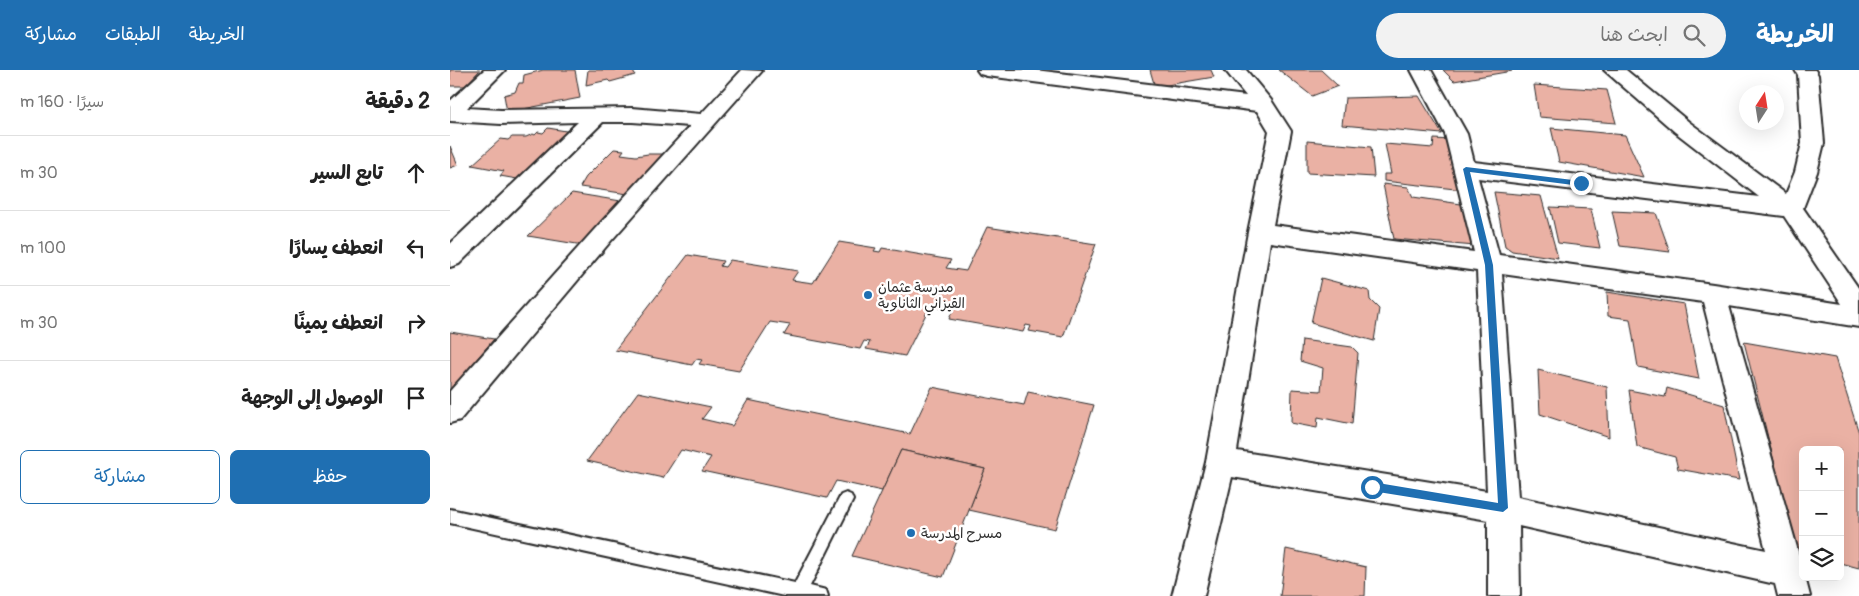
<!DOCTYPE html>
<html lang="ar">
<meta charset="utf-8">
<style>
body{margin:0;font-family:Pangolin,"Playpen Sans Arabic",sans-serif;background:#f2f2f2;color:#222;direction:rtl}
.controls{position:absolute;right:15px;bottom:15px;display:grid;overflow:hidden;border-radius:8px;box-shadow:0 5px 20px #0002}
.controls button{width:45px;height:45px;display:grid;place-items:center;padding:0;border:0;border-bottom:1px solid #e0e0e0;background:#fff;color:#222;font:25px sans-serif}
.compass{position:absolute;left:1289px;top:15px;width:45px;height:45px;border-radius:50%;background:#fff;box-shadow:0 5px 20px #0002;rotate:12deg}
.stop{position:absolute;width:15px;height:15px;margin:-11px;border:4px solid #1f6fb2;border-radius:50%;background:#fff}
.stop.end{background:#1f6fb2;border-color:#fff;box-shadow:0 1px 5px #0008}
.list{margin:0;padding:0;list-style:none}
h2{display:flex;justify-content:space-between;align-items:center;height:65px;margin:0;padding:0 20px;font-size:21px}
h2 small{font-size:16px;font-weight:400;color:#767676}
.list li{display:grid;grid-template-columns:32px 1fr auto;gap:15px;align-items:center;box-sizing:border-box;height:75px;padding:0 20px;border-top:1px solid #e0e0e0}
.list b{display:block;font-size:19px;white-space:nowrap}
.list em{font-size:16px;font-style:normal;color:#767676}
.actions{display:flex;gap:10px;padding:15px 20px}
.actions a{flex:1;padding:11px 0;border:1px solid #1f6fb2;border-radius:8px;text-align:center;font-size:18px;color:#1f6fb2}
.actions .main{background:#1f6fb2;color:#fff}
.icon{flex:none;width:28px;height:28px;fill:none;stroke:currentColor;stroke-width:2;stroke-linecap:round;stroke-linejoin:round}
.map{position:relative;flex:none;width:1409px;height:526px;overflow:hidden;direction:ltr}
header{display:flex;align-items:center;gap:30px;box-sizing:border-box;height:70px;padding:0 25px;background:#1f6fb2;color:#fff}
header strong{font-size:24px}
nav{display:flex;gap:28px;margin-inline-start:auto;font-size:18px}
.search{width:350px;height:45px;background:#f2f2f2;display:flex;align-items:center;gap:12px;box-sizing:border-box;padding:0 18px;border-radius:28px;color:#767676;font-size:19px}
main{display:flex}
aside{flex:1;background:#fff}
.map>svg:first-child{display:block}
.building{fill:#eab1a4;stroke:#2b2b2b}
.lines{fill:none;stroke-linecap:round;stroke-linejoin:round}
.service-casing{stroke:#2b2b2b;stroke-width:4}
.minor-casing{stroke:#2b2b2b;stroke-width:4}
.service{fill:#fff;fill-rule:evenodd}
.minor{fill:#fff;fill-rule:evenodd}
.route{fill:#1f6fb2}
.poi-dot{fill:#1f6fb2;stroke:#fff;stroke-width:2}
.labels{text-anchor:middle;dominant-baseline:central;stroke-width:5;stroke-linejoin:round;paint-order:stroke}
.poi-label{font-size:14px;fill:#2b2b2b;stroke:#fff;text-anchor:start}
</style>
<header>
<strong>الخريطة</strong>
<div class="search"><svg class="icon" aria-label="search" viewBox="0 0 24 24"><circle cx="10" cy="10" r="6"/><path d="M15 15l6 6"/></svg>ابحث هنا</div>
<nav><a>الخريطة</a><a>الطبقات</a><a>مشاركة</a></nav>
</header>
<main>
<div class="map">
<svg width="1409" height="526" viewBox="0 0 1409 526">
<rect width="100%" height="100%" fill="#fff"/>
<filter id="ink" filterUnits="userSpaceOnUse"><feTurbulence type="fractalNoise" baseFrequency=".02" numOctaves="2"/><feDisplacementMap in="SourceGraphic" scale="10" xChannelSelector="R" yChannelSelector="G"/><feConvolveMatrix kernelMatrix="1 2 1 2 8 2 1 2 1" color-interpolation-filters="sRGB"/></filter>
<g filter="url(#ink)">
<!-- building -->
<g class="building">
<path d="M0,0h30l-15,16h-15z"/>
<path d="M93,0h32l5,28 -73,14 -3,-17 11,-3 4,-9h4l1,-8z"/>
<path d="M138,0h44l3,5 -25,7 -2,-2 -22,5z"/>
<path d="M700,0h61l3,7 -59,10z"/>
<path d="M829,0h42l17,16 -26,10z"/>
<path d="M993,0h68l1,1 -58,10z"/>
<path d="M1084,15l73,5 9,33 -77,-6z"/>
<path d="M969,26l23,38 -100,-9 3,-27z"/>
<path d="M98,58l24,4 -49,48 -23,-4 4,-5 -32,-6 29,-26 7,1 4,-3h14l7,-3 2,1 3,-3 5,1z"/>
<path d="M1101,58l74,7 19,42 -85,-15z"/>
<path d="M984,69l16,1 14,50 -80,-9v-7h7l-6,-30 48,4z"/>
<path d="M857,71l64,6 3,30 -67,-4z"/>
<path d="M0,76l8,19 -8,3z"/>
<path d="M164,79l10,1 -3,4 15,2 12,-2h18l-31,41 -55,-8 6,-10z"/>
<path d="M933,114l25,3 5,10 55,8 7,41 -81,-7z"/>
<path d="M1044,122l47,4 17,62 -46,-7 -7,-5z"/>
<path d="M122,123l55,9 -38,44 -61,-10z"/>
<path d="M1100,137l41,2 9,39 -42,-5z"/>
<path d="M1162,141l44,2 14,39 -50,-6z"/>
<path d="M537,157l109,17 -33,93 -34,-6 2,-5 -5,-1 -3,7 -74,-13 4,-9 -23,-4 -25,50 -39,-7 4,-7 -6,-1 -4,8 -76,-14 6,-10 -20,-3 -31,49 -40,-7 3,-4 -6,-1 -4,6 -77,-15 73,-95 35,6 -3,5 5,1 5,-7 68,11 -6,9 21,3 26,-41 37,6 -2,3 6,1 2,-4 69,12 -5,8 20,3z"/>
<path d="M871,208l48,13 1,9 9,9 -5,32 -63,-18z"/>
<path d="M1157,222l77,12 15,75 -61,-12 -8,-48 -22,-3z"/>
<path d="M0,262l44,7 -44,51z"/>
<path d="M852,270l50,7 6,6 -6,71 -34,-7 -1,11 -26,-5 1,-34 29,2 2,-23 -23,-7z"/>
<path d="M1294,272l91,16 24,75v135l-19,-5v-113h-37v104l-6,-1z"/>
<path d="M1088,300l69,17 2,50 -69,-23z"/>
<path d="M482,317l92,18 4,-13 66,13 -39,124 -86,-19 16,-41 -84,-19 -19,41 -46,-10 -9,17 -125,-27 9,-14 -30,-7 -18,28 -76,-17 51,-69 73,15 -9,12 30,7 16,-26 162,34z"/>
<path d="M1217,318l57,17 15,75 -61,-11 -3,-12 -38,-10 -8,-57 36,7z"/>
<path d="M451,380l84,19 -42,108 -91,-21z"/>
<path d="M836,479l80,18 -1,29h-85z"/>
</g>
<g class="lines">
<!-- service casing -->
<g class="service-casing">
<path id="service" d="M396,423l5,2 2,5 -43,86 16,4 2,6h-44l-334,-73v-14l345,74 46,-88z"/>
</g>
<!-- minor casing -->
<g class="minor-casing">
<g id="minor">
<path d="M34,0h21l-38,38 34,2 131,-2 69,6 41,-44 20,1 -152,171 -150,178 -10,3v-32l144,-161 96,-104 -58,-4h-29l-144,142 -9,3v-23l128,-122 -77,2 -51,-3v-20z"/>
<path d="M527,0h58l211,26 -21,-26h21l25,30 20,31 -18,94 201,27 -29,-118 -34,-64h20l36,64 7,28 285,35 -84,-65 -71,-62h22l63,52 97,72 9,-22 7,-29 -4,-68 -3,-5h20l3,5 6,68 -7,29 -14,36 56,81v38l-130,-21 74,263v8h2l5,19h-32l-3,-12 -256,-58 1,70h-32v-76l-256,-43 -28,119h-32l34,-134 42,-230 21,-101 -12,-20 -270,-35 -7,-2zM1028,108l306,38 58,88 -129,-20 -214,-29zM820,172l207,29 10,220 -250,-40zM1052,204l201,28 63,248 -248,-53z"/>
</g>
</g>
<!-- service -->
<use href="#service" class="service"/>
<!-- minor -->
<use href="#minor" class="minor"/>
</g>
</g>
<!-- route -->
<path class="route" d="M1016,97l115,14 3,2 -3,3 -111,-14 23,93 15,243 -5,4 -131,-21 -5,-4 5,-5 126,21 -13,-238 -22,-96z"/>
<!-- markers -->
<g class="poi-dot">
<circle cx="418" cy="225" r="5"/>
<circle cx="461" cy="463" r="5"/>
</g>
<g class="labels">
<!-- poi labels -->
<g class="poi-label">
<text x="428" y="217">مدرسة عثمان<tspan x="428" dy="16">القيزاني الثاناوية</tspan></text>
<text x="471" y="463">مسرح المدرسة</text>
</g>
</g>
</svg>
<div class="controls">
<button>+</button>
<button>−</button>
<button><svg class="icon" aria-label="layers" viewBox="0 0 24 24"><path d="M12 4l9 5-9 5-9-5zM3 14l9 5 9-5"/></svg></button>
</div>
<svg class="compass" viewBox="-18 -18 36 36"><path d="M0-13l5 13h-10z" fill="#e53935"/><path d="M0 13l5-13h-10z" fill="#767676"/></svg>
<div class="stop" style="left:922px;top:417px"></div>
<div class="stop end" style="left:1131px;top:113px"></div>
</div>
<aside>
<h2>2 دقيقة<small>سيرًا · 160 m</small></h2>
<ul class="list">
<li><svg class="icon" aria-label="ahead" viewBox="0 0 24 24"><path d="M12 20V5M6 11l6-6 6 6"/></svg><div><b>تابع السير</b></div><em>30 m</em></li>
<li><svg class="icon" aria-label="left" viewBox="0 0 24 24"><path d="M17 20v-9H6M10 6l-5 5 5 5"/></svg><div><b>انعطف يسارًا</b></div><em>100 m</em></li>
<li><svg class="icon" aria-label="right" viewBox="0 0 24 24"><path d="M7 20v-9h11M14 6l5 5-5 5"/></svg><div><b>انعطف يمينًا</b></div><em>30 m</em></li>
<li><svg class="icon" aria-label="arrive" viewBox="0 0 24 24"><path d="M6 21V4h12l-3 4 3 4H6"/></svg><div><b>الوصول إلى الوجهة</b></div></li>
</ul>
<div class="actions"><a class="main">حفظ</a><a>مشاركة</a></div>
</aside>
</main>
